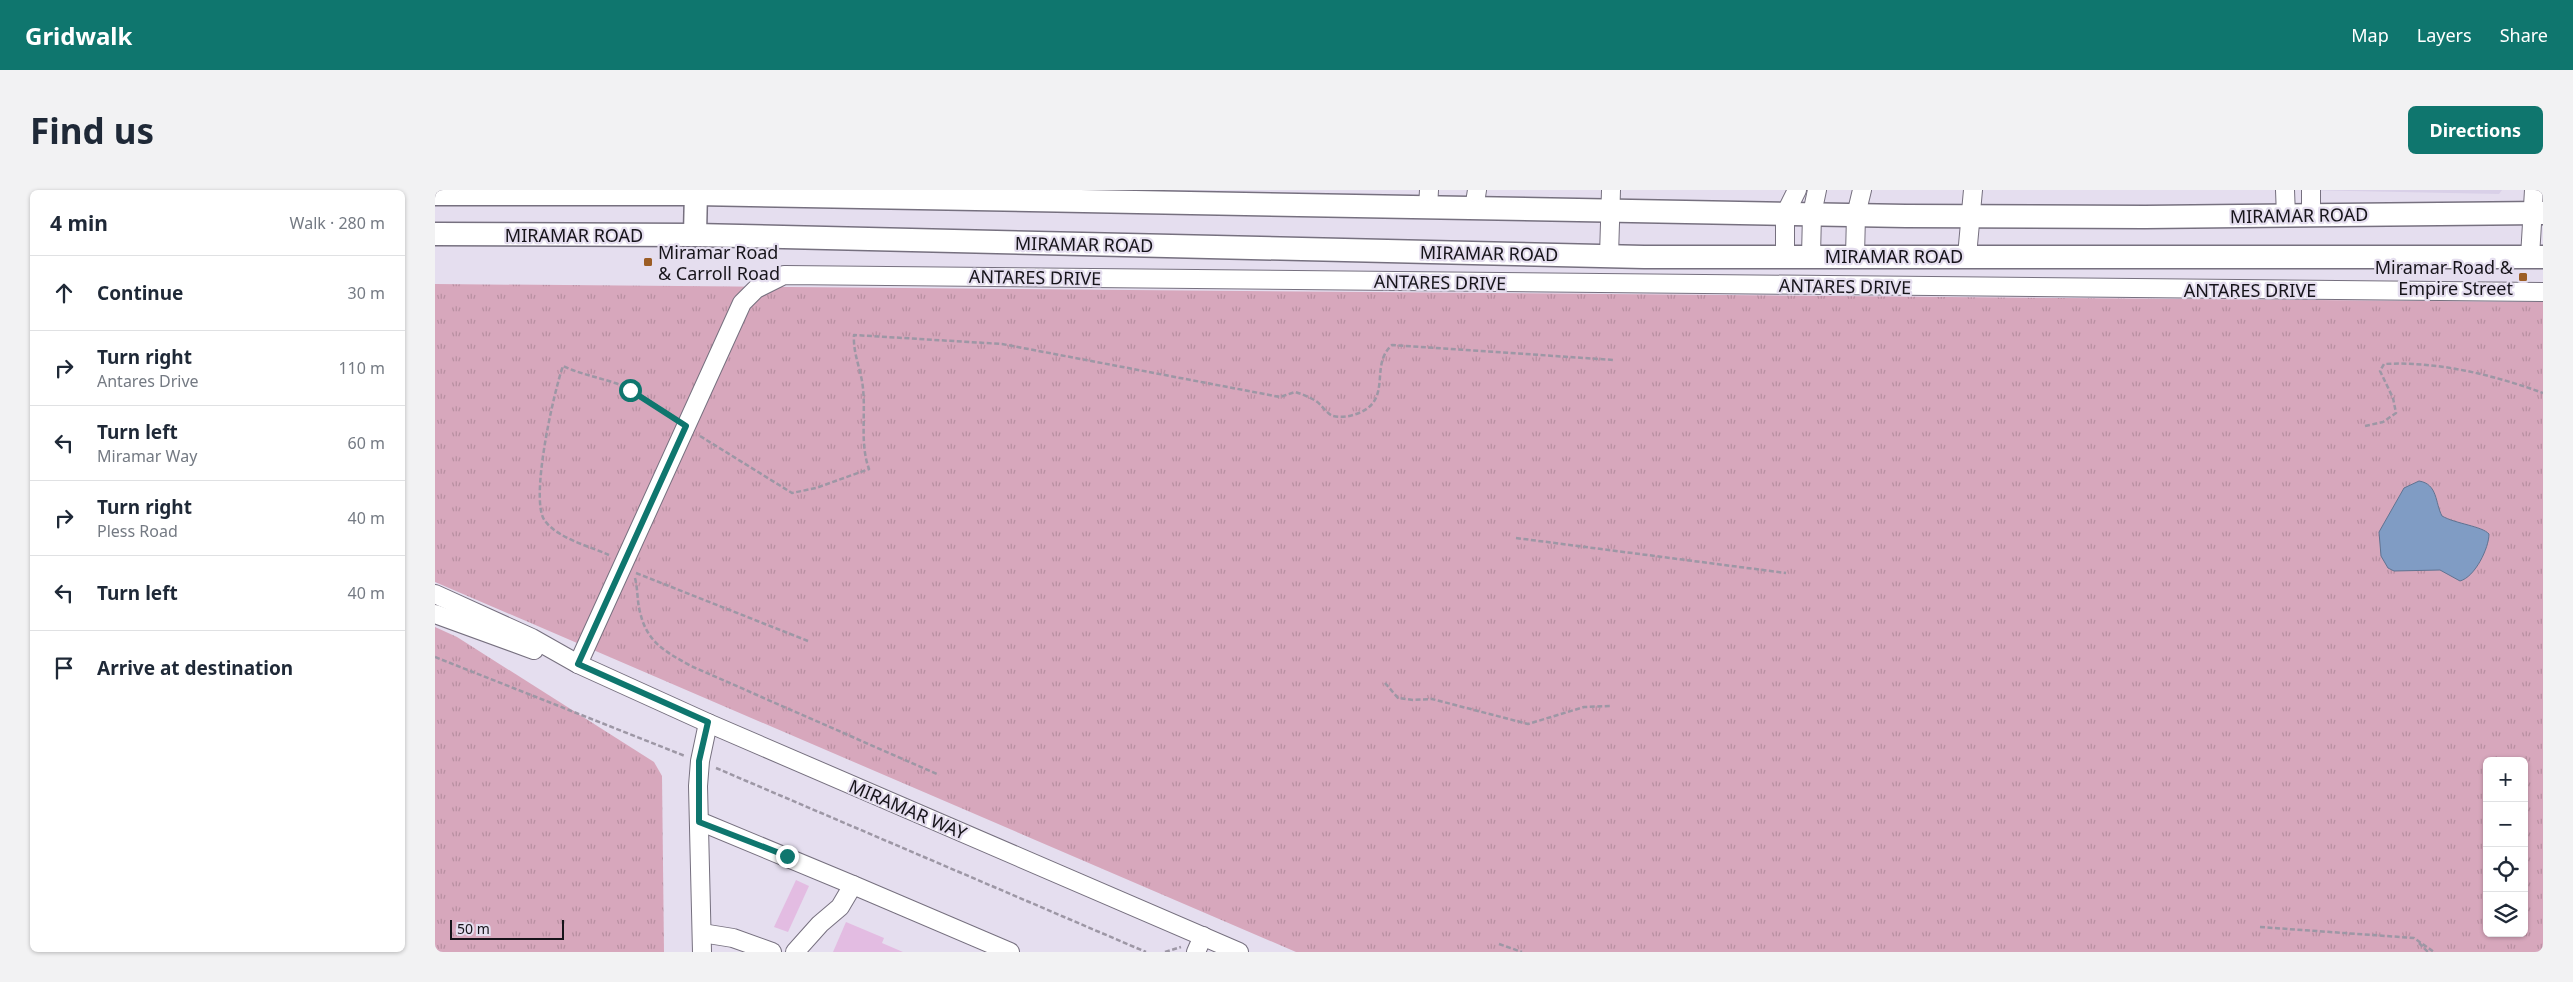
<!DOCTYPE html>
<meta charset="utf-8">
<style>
body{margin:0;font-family:"Noto Sans",sans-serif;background:#f2f2f3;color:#1f2937}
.controls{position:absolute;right:15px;bottom:15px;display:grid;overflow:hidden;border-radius:8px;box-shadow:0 1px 4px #0004}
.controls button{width:45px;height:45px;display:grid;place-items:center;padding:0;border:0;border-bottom:1px solid #e0e1e3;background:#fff;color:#1f2937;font:25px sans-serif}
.scale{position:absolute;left:15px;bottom:12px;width:114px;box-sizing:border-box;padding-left:5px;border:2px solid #16141a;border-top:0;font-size:14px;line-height:18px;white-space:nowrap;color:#16141a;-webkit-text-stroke:4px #e5deef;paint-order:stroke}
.stop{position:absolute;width:15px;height:15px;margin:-11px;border:4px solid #0f766e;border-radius:50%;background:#fff}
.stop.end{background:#0f766e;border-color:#fff;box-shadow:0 1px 5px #0008}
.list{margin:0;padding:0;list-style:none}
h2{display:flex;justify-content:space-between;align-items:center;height:65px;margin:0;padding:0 20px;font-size:21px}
h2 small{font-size:16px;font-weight:400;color:#747a83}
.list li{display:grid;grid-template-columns:32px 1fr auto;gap:15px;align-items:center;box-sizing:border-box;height:75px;padding:0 20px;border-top:1px solid #e0e1e3}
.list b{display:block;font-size:19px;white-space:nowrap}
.list p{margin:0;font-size:16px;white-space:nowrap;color:#747a83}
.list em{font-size:16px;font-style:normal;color:#747a83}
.icon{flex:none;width:28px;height:28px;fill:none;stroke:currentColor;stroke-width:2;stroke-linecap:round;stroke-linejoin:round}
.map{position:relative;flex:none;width:2108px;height:762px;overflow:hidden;border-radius:8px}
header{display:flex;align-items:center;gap:30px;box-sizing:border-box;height:70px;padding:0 25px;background:#0f766e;color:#fff}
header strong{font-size:24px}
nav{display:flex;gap:28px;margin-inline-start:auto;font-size:18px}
.intro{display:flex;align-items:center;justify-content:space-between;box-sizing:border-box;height:120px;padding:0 30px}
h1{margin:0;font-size:35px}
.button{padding:12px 22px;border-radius:8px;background:#0f766e;color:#fff;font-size:18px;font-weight:700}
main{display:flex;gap:30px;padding:0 30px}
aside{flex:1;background:#fff;border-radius:8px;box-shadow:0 1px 4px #0004}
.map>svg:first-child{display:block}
.built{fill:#d9d0e8}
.grass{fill:url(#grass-tufts);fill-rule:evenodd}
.water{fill:#809cc4;stroke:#607391}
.building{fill:#e3bce2}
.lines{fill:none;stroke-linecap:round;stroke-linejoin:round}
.minor-casing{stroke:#76707f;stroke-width:20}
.major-casing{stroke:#76707f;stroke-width:25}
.path{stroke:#9d97a5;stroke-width:2.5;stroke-dasharray:5 2.5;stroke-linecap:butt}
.minor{stroke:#fff;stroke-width:18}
.major{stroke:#fff;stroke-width:22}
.route{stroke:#0f766e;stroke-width:6}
.poi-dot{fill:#9c5d25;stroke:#e5deef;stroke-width:2}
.labels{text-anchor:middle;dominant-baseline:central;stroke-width:4.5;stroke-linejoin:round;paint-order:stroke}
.street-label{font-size:18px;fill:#16141a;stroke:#e5deef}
.poi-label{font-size:18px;fill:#16141a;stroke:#e5deef;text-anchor:start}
</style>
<header>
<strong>Gridwalk</strong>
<nav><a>Map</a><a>Layers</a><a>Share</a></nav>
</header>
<div class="intro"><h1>Find us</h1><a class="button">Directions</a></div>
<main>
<aside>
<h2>4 min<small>Walk · 280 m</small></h2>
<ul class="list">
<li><svg class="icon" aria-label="ahead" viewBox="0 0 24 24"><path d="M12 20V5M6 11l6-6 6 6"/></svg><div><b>Continue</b></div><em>30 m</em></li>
<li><svg class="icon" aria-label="right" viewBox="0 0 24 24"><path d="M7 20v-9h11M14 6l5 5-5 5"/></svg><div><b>Turn right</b><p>Antares Drive</p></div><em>110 m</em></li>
<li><svg class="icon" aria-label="left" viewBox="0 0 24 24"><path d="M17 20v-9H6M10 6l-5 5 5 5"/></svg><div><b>Turn left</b><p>Miramar Way</p></div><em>60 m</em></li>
<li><svg class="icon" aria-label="right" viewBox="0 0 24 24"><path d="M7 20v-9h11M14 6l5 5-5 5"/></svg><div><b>Turn right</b><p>Pless Road</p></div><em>40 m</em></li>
<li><svg class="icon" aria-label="left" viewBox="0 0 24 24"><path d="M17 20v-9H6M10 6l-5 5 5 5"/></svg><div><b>Turn left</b></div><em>40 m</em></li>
<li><svg class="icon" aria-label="arrive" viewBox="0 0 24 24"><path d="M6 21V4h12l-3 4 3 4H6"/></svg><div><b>Arrive at destination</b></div></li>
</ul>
</aside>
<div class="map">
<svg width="2108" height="762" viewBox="0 0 2108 762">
<defs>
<pattern id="grass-tufts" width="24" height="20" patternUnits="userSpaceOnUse" patternTransform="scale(1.25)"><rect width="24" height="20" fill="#d7a7bc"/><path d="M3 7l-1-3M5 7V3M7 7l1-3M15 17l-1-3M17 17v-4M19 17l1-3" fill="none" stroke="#b88fa1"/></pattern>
</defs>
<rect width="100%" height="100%" fill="#e5deef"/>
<!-- built -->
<path class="built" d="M1866,0h201l-3,4z"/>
<!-- grass -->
<g class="grass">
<path d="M0,94l2108,18v650h-1247l-861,-370zM2052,571h37v172h-37z"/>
<path d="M0,437l22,10 197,125 8,14 2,176h-229z"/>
</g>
<!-- water -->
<path class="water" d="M1984,291c19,3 16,22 23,35 14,8 40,10 47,18 0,14 -14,43 -29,47l-20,-11 -46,1 -6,-3 -7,-12 -2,-24 25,-44z"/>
<!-- building -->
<g class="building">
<path d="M361,690l13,6 -21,46 -14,-5z"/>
<path d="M411,732l38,16 -2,5 21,9h-70z"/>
</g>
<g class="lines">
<!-- minor casing -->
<g class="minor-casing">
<g id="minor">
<path d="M1850,0l1,26"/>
<path d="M1876,0v25"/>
<path d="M993,18l1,-18"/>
<path d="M1039,19l3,-19"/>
<path d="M1174,66l2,-66"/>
<path d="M1350,66v-42l12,-24"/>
<path d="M1376,66l1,-42 5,-24"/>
<path d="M1420,66l1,-41 6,-25"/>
<path d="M1532,66l6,-66"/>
<path d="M2095,67l4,-67"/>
<path d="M0,404l97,44 46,26 130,59 531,229"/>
<path d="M0,424l99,36"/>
<path d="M143,474l164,-361 14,-14 28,-14 1759,17"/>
<path d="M264,631l154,64"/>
<path d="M267,743l31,5 39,14"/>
<path d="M267,762l-4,-166 2,-25 8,-38"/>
<path d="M360,762l25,-28 20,-17 13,-22 157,67"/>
<path d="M761,762l7,-16"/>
</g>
</g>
<!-- major casing -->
<g class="major-casing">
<g id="major">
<path d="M0,4h260l1211,22 239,1 398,-4"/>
<path d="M0,44l260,1 949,22h899"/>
<path d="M260,45l1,-45"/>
</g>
</g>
<!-- path -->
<g class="path">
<path d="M1930,236l18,-4 13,-9 -3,-15 -13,-27 4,-7c53,-3 110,11 159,29"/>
<path d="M265,246l92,57 24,-5 53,-19c-10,-27 -2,-59 -7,-88 -3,-16 -9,-30 -8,-46l148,9 278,53 15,-5c7,2 14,5 21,9 6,4 11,13 17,15 10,2 18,0 26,-3 34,-14 10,-48 33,-68l222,15"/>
<path d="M1081,348l270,35"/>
<path d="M174,365c-20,-9 -50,-16 -64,-34 -16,-20 9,-130 18,-155 17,8 34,11 52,17 21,7 40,22 58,33"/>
<path d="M201,383l172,68"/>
<path d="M200,388c3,12 2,23 5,34 7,31 26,40 51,54l248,109"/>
<path d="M0,467l250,99"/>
<path d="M950,493l13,15 15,2 19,-1 96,25 56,-17 27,-1"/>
<path d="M281,578l430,184"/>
<path d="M1825,737l154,11 20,14"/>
<path d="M1984,753l9,9"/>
<path d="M1064,754l23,8"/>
<path d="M730,762l16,-5"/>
</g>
<!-- minor -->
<use href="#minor" class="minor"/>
<!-- major -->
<use href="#major" class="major"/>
</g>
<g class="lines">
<!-- route -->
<path class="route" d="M195,200l56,36 -108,238 130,58 -9,39v61l88,34"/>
</g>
<!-- markers -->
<g class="poi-dot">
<rect x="208" y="67" width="10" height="10" rx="2.5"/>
<rect x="2083" y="82" width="10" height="10" rx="2.5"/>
</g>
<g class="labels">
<!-- street labels -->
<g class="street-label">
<text transform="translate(1864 25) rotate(-1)">MIRAMAR ROAD</text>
<text x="139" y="45">MIRAMAR ROAD</text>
<text transform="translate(649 54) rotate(1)">MIRAMAR ROAD</text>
<text transform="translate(1054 63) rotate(1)">MIRAMAR ROAD</text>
<text x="1459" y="66">MIRAMAR ROAD</text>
<text transform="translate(600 87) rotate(1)">ANTARES DRIVE</text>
<text transform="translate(1005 92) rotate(1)">ANTARES DRIVE</text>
<text transform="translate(1410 96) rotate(1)">ANTARES DRIVE</text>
<text x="1815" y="100">ANTARES DRIVE</text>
<text transform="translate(473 619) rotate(23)">MIRAMAR WAY</text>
</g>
<!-- poi labels -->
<g class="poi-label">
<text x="223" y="62">Miramar Road<tspan x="223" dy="21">&amp; Carroll Road</tspan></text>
<text x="2078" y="77" text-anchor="end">Miramar Road &amp;<tspan x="2078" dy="21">Empire Street</tspan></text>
</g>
</g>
</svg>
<div class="controls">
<button>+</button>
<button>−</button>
<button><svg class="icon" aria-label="locate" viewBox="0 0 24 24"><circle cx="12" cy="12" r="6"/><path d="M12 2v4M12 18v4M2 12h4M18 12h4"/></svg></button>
<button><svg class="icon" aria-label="layers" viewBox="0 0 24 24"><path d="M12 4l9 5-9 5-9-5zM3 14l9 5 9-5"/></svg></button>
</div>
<div class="scale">50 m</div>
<div class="stop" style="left:195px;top:200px"></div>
<div class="stop end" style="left:352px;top:666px"></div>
</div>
</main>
